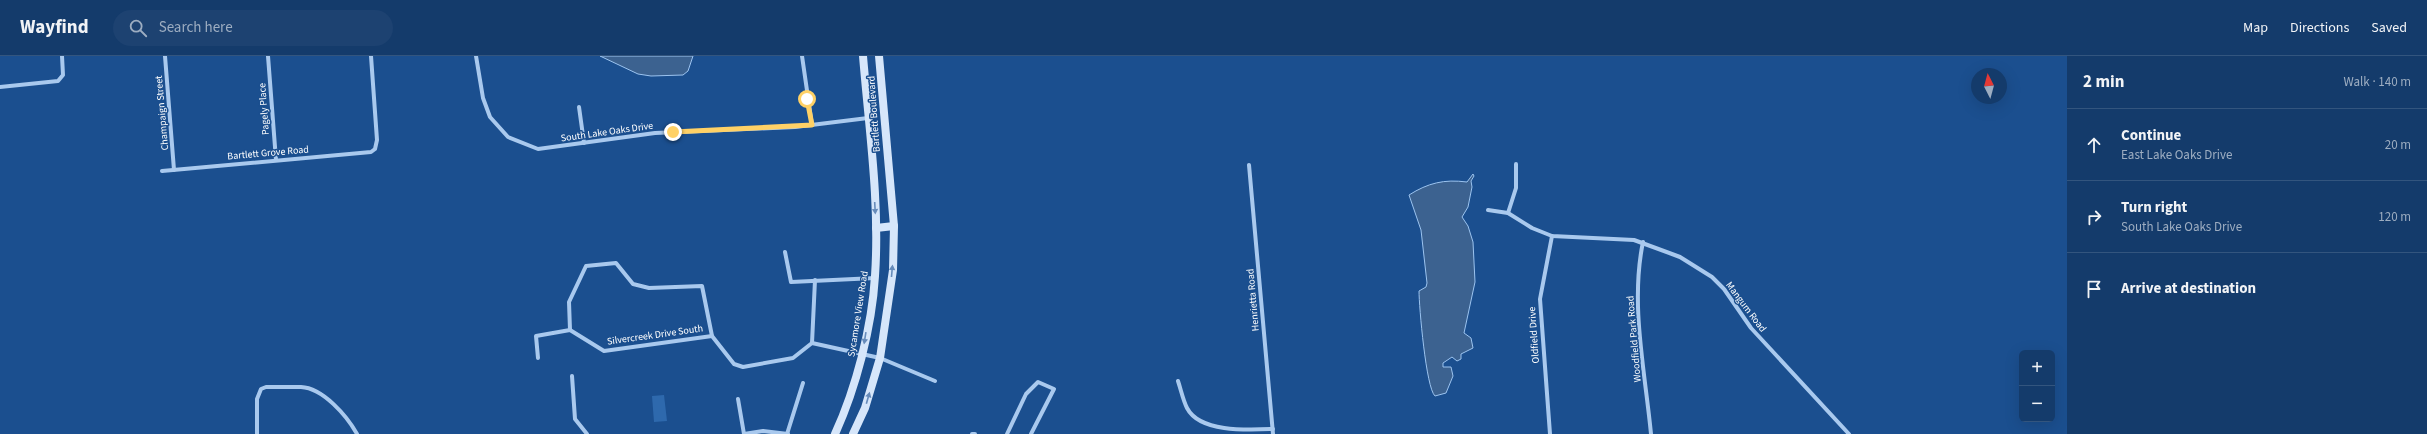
<!DOCTYPE html>
<meta charset="utf-8">
<style>
body{margin:0;font-family:"Source Sans 3",sans-serif;background:#1d4271;color:#f1f3f6}
.controls{position:absolute;right:12px;bottom:12px;display:grid;overflow:hidden;border-radius:6px;box-shadow:0 4px 16px #0002}
.controls button{width:36px;height:36px;display:grid;place-items:center;padding:0;border:0;border-bottom:1px solid #33557e;background:#143b6b;color:#f1f3f6;font:20px sans-serif}
.compass{position:absolute;left:1971px;top:12px;width:36px;height:36px;border-radius:50%;background:#143b6b;box-shadow:0 4px 16px #0002;rotate:354deg}
.stop{position:absolute;width:12px;height:12px;margin:-9px;border:3px solid #ffd166;border-radius:50%;background:#fff}
.stop.end{background:#ffd166;border-color:#fff;box-shadow:0 1px 4px #0008}
.list{margin:0;padding:0;list-style:none}
h2{display:flex;justify-content:space-between;align-items:center;height:52px;margin:0;padding:0 16px;font-size:17px}
h2 small{font-size:13px;font-weight:400;color:#9dadc1}
.list li{display:grid;grid-template-columns:26px 1fr auto;gap:12px;align-items:center;box-sizing:border-box;height:72px;padding:0 16px;border-top:1px solid #33557e}
.list b{display:block;font-size:15px;white-space:nowrap}
.list p{margin:0;font-size:13px;white-space:nowrap;color:#9dadc1}
.list em{font-size:13px;font-style:normal;color:#9dadc1}
.icon{flex:none;width:22px;height:22px;fill:none;stroke:currentColor;stroke-width:2;stroke-linecap:round;stroke-linejoin:round}
.map{position:relative;flex:none;width:2067px;height:378px;overflow:hidden}
header{display:flex;align-items:center;gap:24px;box-sizing:border-box;height:56px;padding:0 20px;background:#143b6b;border-bottom:1px solid #33557e}
header strong{font-size:19px}
nav{display:flex;gap:22px;margin-inline-start:auto;font-size:14px}
.search{width:280px;height:36px;background:#1d4271;display:flex;align-items:center;gap:10px;box-sizing:border-box;padding:0 14px;border-radius:22px;color:#9dadc1;font-size:15px}
main{display:flex}
aside{flex:1;background:#143b6b}
.map>svg:first-child{display:block}
.green{fill:#2e69ad}
.water{fill:#3c6290;stroke:#9cc4f0}
.lines{fill:none;stroke-linecap:round;stroke-linejoin:round}
.street{stroke:#a9c9ee;stroke-width:4}
.secondary{stroke:#d6e6fa;stroke-width:8}
.oneway{fill:#668bba}
.route{stroke:#ffd166;stroke-width:5}
.labels{text-anchor:middle;dominant-baseline:central;stroke-width:3;stroke-linejoin:round;paint-order:stroke}
.street-label{font-size:10px;fill:#fff;stroke:#1b4f8f}
</style>
<header>
<strong>Wayfind</strong>
<div class="search"><svg class="icon" aria-label="search" viewBox="0 0 24 24"><circle cx="10" cy="10" r="6"/><path d="M15 15l6 6"/></svg>Search here</div>
<nav><a>Map</a><a>Directions</a><a>Saved</a></nav>
</header>
<main>
<div class="map">
<svg width="2067" height="378" viewBox="0 0 2067 378">
<rect width="100%" height="100%" fill="#1b4f8f"/>
<!-- green -->
<path class="green" d="M664,339l3,26 -13,1 -2,-26z"/>
<!-- water -->
<g class="water">
<path d="M600,0h93l-5,15 -5,4 -32,1 -13,-2z"/>
<path d="M1473,118l1,2 -3,5 1,6 -4,20 -6,10 6,9 5,16 2,40 -11,51 7,5 2,10 -12,6v5l-4,2 -5,-4 -9,6v4h8l2,9 -7,17 -11,3c-9,-8 -16,-90 -16,-105l7,-4 1,-4 -6,-53 -12,-35c19,-12 35,-16 58,-13z"/>
</g>
<g class="lines">
<!-- street -->
<g class="street">
<path d="M165,0l9,114"/>
<path d="M268,0l8,104"/>
<path d="M476,0l7,42 7,19 18,20 30,12 117,-16 140,-6 73,-9"/>
<path d="M802,0l10,69"/>
<path d="M0,31l58,-6 5,-6 -1,-19"/>
<path d="M579,51l5,36"/>
<path d="M1249,109l24,269"/>
<path d="M162,115l209,-19 4,-3 2,-9 -6,-84"/>
<path d="M1488,154l20,3 24,15 20,8 82,4 46,17 32,20 12,12 27,39 98,106"/>
<path d="M1508,157l8,-25v-24"/>
<path d="M1643,186c-13,62 2,129 8,192"/>
<path d="M785,196l6,30 84,-4"/>
<path d="M570,274l-1,-28 17,-36 30,-3 17,21 16,4 53,-2 10,50 22,28 9,3 50,-9 19,-15 68,15 55,23"/>
<path d="M570,274l34,21 108,-15"/>
<path d="M812,287l3,-63"/>
<path d="M538,302l-2,-22 34,-6"/>
<path d="M572,320l3,43 12,15"/>
<path d="M1178,325c3,9 5,19 9,27 13,25 62,22 86,21"/>
<path d="M738,343l6,35"/>
<path d="M257,378v-35l4,-10 5,-2h35c22,1 46,29 56,47"/>
<path d="M744,378l19,-3 25,3"/>
<path d="M787,378l16,-51"/>
<path d="M972,378h3"/>
<path d="M1007,378l19,-40 12,-12 16,7 -23,45"/>
<path d="M1550,378l-10,-135 12,-63"/>
</g>
<!-- secondary -->
<g class="secondary">
<path d="M876,172l18,-2"/>
<path d="M835,378c21,-46 37,-107 40,-158 5,-73 -6,-147 -12,-220"/>
<path d="M853,378l12,-26 15,-50 13,-88 1,-44 -15,-170"/>
</g>
</g>
<!-- one-way arrows -->
<defs><path id="oneway-solid" d="M-6-.8H1V-3.2L6.5 0L1 3.2V.8H-6Z"/></defs>
<g class="oneway">
<use href="#oneway-solid" transform="translate(875 152) rotate(87)"/>
<use href="#oneway-solid" transform="translate(892 215) rotate(-85)"/>
<use href="#oneway-solid" transform="translate(865 282) rotate(99)"/>
<use href="#oneway-solid" transform="translate(868 342) rotate(-74)"/>
</g>
<g class="lines">
<!-- route -->
<path class="route" d="M673,76l139,-7 -5,-26"/>
</g>
<g class="labels">
<!-- street labels -->
<g class="street-label">
<text transform="translate(264 53) rotate(-94)">Pagely Place</text>
<text transform="translate(162 57) rotate(-95)">Champaign Street</text>
<text transform="translate(874 58) rotate(-94)">Bartlett Boulevard</text>
<text transform="translate(607 76) rotate(-8)">South Lake Oaks Drive</text>
<text transform="translate(268 97) rotate(-5)">Bartlett Grove Road</text>
<text transform="translate(1253 244) rotate(-95)">Henrietta Road</text>
<text transform="translate(1746 251) rotate(53)">Mangum Road</text>
<text transform="translate(858 258) rotate(-81)">Sycamore View Road</text>
<text transform="translate(655 279) rotate(-8)">Silvercreek Drive South</text>
<text transform="translate(1534 279) rotate(-94)">Oldfield Drive</text>
<text transform="translate(1634 283) rotate(-95)">Woodfield Park Road</text>
</g>
</g>
</svg>
<div class="controls">
<button>+</button>
<button>−</button>
</div>
<svg class="compass" viewBox="-18 -18 36 36"><path d="M0-13l5 13h-10z" fill="#e53935"/><path d="M0 13l5-13h-10z" fill="#9dadc1"/></svg>
<div class="stop" style="left:807px;top:43px"></div>
<div class="stop end" style="left:673px;top:76px"></div>
</div>
<aside>
<h2>2 min<small>Walk · 140 m</small></h2>
<ul class="list">
<li><svg class="icon" aria-label="ahead" viewBox="0 0 24 24"><path d="M12 20V5M6 11l6-6 6 6"/></svg><div><b>Continue</b><p>East Lake Oaks Drive</p></div><em>20 m</em></li>
<li><svg class="icon" aria-label="right" viewBox="0 0 24 24"><path d="M7 20v-9h11M14 6l5 5-5 5"/></svg><div><b>Turn right</b><p>South Lake Oaks Drive</p></div><em>120 m</em></li>
<li><svg class="icon" aria-label="arrive" viewBox="0 0 24 24"><path d="M6 21V4h12l-3 4 3 4H6"/></svg><div><b>Arrive at destination</b></div></li>
</ul>
</aside>
</main>
